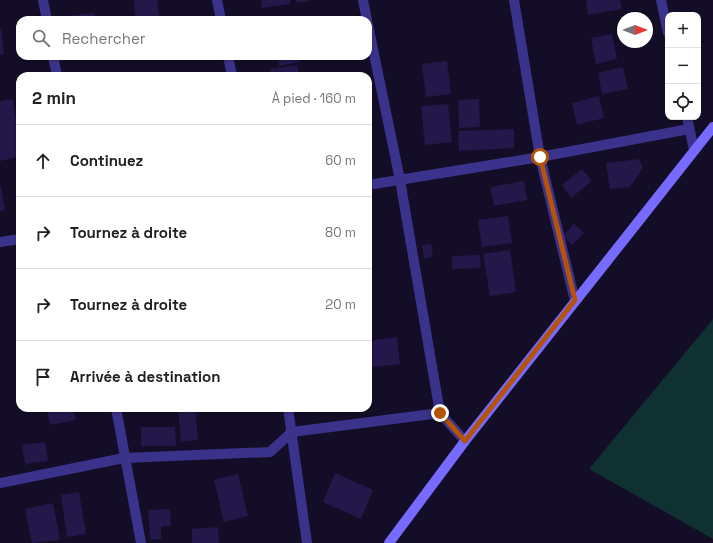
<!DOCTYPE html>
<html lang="fr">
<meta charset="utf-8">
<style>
body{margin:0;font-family:"Space Grotesk",sans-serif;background:#f6f6f6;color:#202124}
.controls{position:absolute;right:12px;top:12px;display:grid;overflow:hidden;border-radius:8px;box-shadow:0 1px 3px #0004}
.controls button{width:36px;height:36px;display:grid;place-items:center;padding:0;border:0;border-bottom:1px solid #e0e0e0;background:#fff;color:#202124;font:20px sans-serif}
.compass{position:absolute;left:617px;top:12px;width:36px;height:36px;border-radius:50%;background:#fff;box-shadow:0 1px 3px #0004;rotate:90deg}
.stop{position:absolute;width:12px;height:12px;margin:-9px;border:3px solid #b45309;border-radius:50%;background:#fff}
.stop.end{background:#b45309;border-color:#fff;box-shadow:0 1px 4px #0008}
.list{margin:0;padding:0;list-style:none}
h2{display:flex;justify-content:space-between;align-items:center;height:52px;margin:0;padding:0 16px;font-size:17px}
h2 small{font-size:13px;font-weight:400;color:#757577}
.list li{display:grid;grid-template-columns:26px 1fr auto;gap:12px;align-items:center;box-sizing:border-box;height:72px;padding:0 16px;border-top:1px solid #e0e0e0}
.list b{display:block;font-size:15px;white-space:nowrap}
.list em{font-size:13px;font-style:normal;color:#757577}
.icon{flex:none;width:22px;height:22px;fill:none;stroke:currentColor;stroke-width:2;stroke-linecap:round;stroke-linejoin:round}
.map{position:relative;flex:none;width:713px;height:543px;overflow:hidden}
.search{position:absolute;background:#fff;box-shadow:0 1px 3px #0004;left:16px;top:16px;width:356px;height:44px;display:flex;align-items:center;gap:10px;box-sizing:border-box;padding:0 14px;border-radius:12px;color:#757577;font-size:15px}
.panel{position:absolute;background:#fff;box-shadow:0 1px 3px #0004;left:16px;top:72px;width:356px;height:340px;border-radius:12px}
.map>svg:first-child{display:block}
.green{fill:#0f3132}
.building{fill:#24174a}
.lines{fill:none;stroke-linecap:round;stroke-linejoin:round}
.street{stroke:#3b338b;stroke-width:10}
.secondary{stroke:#766aff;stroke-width:10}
.route{stroke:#b45309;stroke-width:5}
</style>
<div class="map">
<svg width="713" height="543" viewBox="0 0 713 543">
<rect width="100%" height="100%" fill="#130d27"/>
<!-- green -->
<path class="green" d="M713,319v220l-124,-70z"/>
<!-- building -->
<g class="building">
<path d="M134,0h23l3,20h-24z"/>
<path d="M261,0h29v4l-28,4z"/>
<path d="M296,0h13v1l-12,2z"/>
<path d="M586,0h34l2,9 -34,6z"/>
<path d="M95,13v7h-28l-1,-4z"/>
<path d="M1,28l3,26 -4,1v-26z"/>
<path d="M612,34l5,25 -21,5 -5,-26z"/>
<path d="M278,56h21l1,6 -21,4z"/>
<path d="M305,56h20v1l-19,3z"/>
<path d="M447,61l4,33 -25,3 -4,-33z"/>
<path d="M297,65l2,11h-28l-1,-7z"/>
<path d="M623,67l5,22 -26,5 -4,-21z"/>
<path d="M599,96l5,22 -27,7 -5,-22z"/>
<path d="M13,99l7,46v12l-20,4v-60z"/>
<path d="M479,99l1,28 -21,1 -1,-28z"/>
<path d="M448,104l4,38 -27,3 -4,-39z"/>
<path d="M514,129v19l-55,3 -1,-20z"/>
<path d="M639,159l4,9 -13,19 -20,2 -4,-26z"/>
<path d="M582,169l10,12 -21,17 -9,-13z"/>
<path d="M524,181l3,19 -33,6 -4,-19z"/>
<path d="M0,183l5,27 -5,1z"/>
<path d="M508,216l4,27 -30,4 -4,-27z"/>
<path d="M574,224l10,9 -12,12 -9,-9z"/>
<path d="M431,244l2,13 -9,2 -2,-14z"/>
<path d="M510,250l6,42 -26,4 -7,-42z"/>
<path d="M480,255l1,13 -29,1v-13z"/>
<path d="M397,337l3,27 -32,4v-27z"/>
<path d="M47,408h27l2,12 -26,5z"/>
<path d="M178,408h17l3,32 -17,2z"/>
<path d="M141,427h34l1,19h-35z"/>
<path d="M45,442l3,19 -23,3 -3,-19z"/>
<path d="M335,473l38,17 -12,29 -38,-17z"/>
<path d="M238,474l10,42 -24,6 -10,-42z"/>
<path d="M79,492l7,42 -19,3 -6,-42z"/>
<path d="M53,503l7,37 -28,3 -7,-34z"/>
<path d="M170,509l1,17h-10v13l-11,1 -2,-30z"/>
<path d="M218,527l1,16h-27v-14z"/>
</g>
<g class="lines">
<!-- street -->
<g class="street">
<path d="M43,0l4,20"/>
<path d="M217,0l4,20"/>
<path d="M363,0l4,20"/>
<path d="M514,0l26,157 35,144"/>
<path d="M661,0l7,33"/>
<path d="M368,25l32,155 40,233 25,28"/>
<path d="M53,56l4,20"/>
<path d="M228,56l4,20"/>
<path d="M687,117l7,33"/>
<path d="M368,185l172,-28 149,-28"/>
<path d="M0,242l20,-3"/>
<path d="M116,408l25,135"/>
<path d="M288,408l19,135"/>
<path d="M0,483l124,-25 146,-6 22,-20 148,-19"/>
</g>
<!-- secondary -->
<path class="secondary" d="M389,543l76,-102 248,-314"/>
</g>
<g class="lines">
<!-- route -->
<path class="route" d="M440,413l25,28 110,-141 -35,-143"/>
</g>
</svg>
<div class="controls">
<button>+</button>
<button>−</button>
<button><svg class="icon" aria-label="locate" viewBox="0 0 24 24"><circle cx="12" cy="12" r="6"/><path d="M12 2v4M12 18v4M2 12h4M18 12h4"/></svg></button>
</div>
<svg class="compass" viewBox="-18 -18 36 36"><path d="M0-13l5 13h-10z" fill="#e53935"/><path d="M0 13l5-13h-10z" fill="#757577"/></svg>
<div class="stop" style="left:540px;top:157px"></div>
<div class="stop end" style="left:440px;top:413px"></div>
<div class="search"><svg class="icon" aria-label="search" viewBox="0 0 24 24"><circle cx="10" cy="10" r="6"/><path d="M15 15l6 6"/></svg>Rechercher</div>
<section class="panel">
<h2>2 min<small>À pied · 160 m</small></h2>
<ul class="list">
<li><svg class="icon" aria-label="ahead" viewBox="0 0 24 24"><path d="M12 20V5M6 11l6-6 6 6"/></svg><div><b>Continuez</b></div><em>60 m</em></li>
<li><svg class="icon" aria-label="right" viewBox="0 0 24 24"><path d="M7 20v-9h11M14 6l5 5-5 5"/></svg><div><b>Tournez à droite</b></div><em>80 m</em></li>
<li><svg class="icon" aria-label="right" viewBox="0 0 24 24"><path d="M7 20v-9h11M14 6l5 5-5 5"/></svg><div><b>Tournez à droite</b></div><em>20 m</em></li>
<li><svg class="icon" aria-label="arrive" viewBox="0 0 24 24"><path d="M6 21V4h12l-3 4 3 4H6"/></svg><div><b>Arrivée à destination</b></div></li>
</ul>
</section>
</div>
